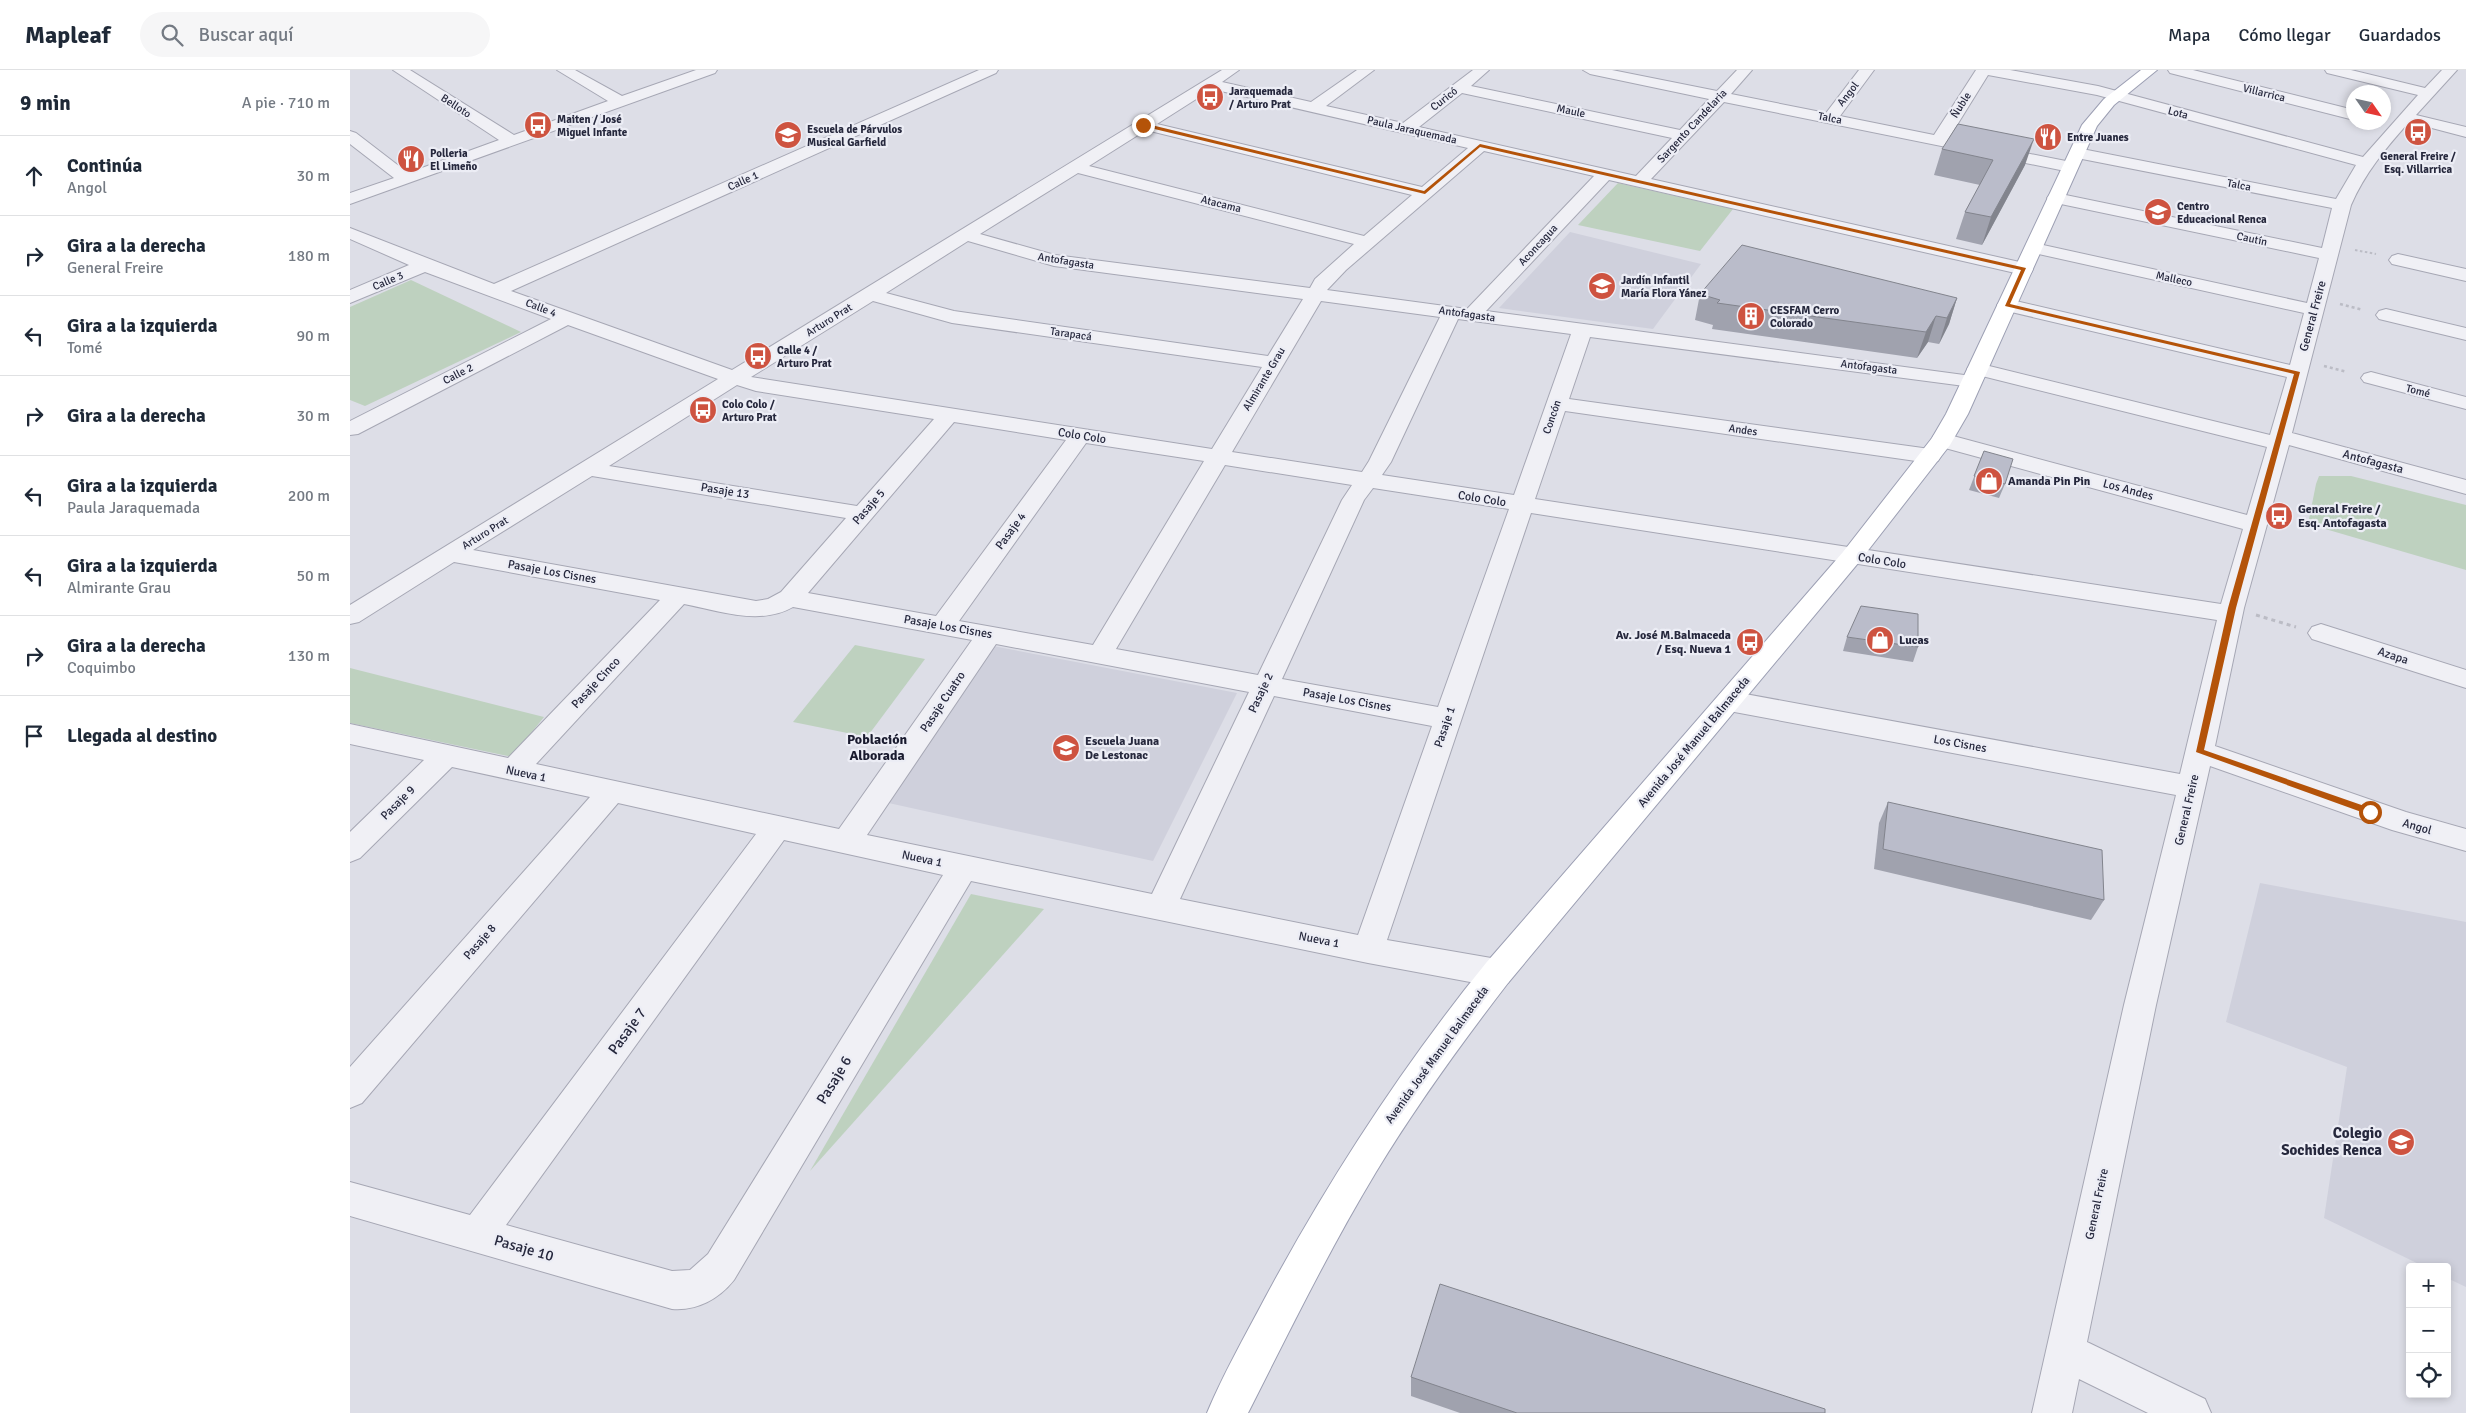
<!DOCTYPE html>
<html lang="es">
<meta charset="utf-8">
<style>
body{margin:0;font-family:Signika,sans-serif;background:#f6f6f7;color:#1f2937}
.controls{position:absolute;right:15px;bottom:15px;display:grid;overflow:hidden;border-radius:5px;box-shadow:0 2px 8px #0003}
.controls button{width:45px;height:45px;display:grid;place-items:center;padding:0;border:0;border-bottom:1px solid #e0e1e3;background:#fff;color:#1f2937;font:25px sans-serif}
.compass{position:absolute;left:1996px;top:15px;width:45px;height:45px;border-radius:50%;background:#fff;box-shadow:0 2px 8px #0003;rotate:124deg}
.stop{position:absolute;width:15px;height:15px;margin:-11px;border:4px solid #b45309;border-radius:50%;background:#fff}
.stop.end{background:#b45309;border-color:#fff;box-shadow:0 1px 5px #0008}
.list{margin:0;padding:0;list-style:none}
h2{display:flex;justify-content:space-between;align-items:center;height:65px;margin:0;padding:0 20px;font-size:21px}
h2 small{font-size:16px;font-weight:400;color:#747a83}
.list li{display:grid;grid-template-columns:32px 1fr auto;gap:15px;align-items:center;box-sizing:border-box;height:80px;padding:0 20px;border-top:1px solid #e0e1e3}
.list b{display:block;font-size:19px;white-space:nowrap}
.list p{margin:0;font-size:16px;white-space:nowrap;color:#747a83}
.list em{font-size:16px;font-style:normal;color:#747a83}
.icon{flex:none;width:28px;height:28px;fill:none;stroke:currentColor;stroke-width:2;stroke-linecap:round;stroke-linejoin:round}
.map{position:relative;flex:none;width:2116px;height:1343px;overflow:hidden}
header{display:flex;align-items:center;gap:30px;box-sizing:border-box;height:70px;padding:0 25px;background:#fff;border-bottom:1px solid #e0e1e3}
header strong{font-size:24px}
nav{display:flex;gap:28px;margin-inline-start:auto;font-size:18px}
.search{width:350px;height:45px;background:#f6f6f7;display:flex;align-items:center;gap:12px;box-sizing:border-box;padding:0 18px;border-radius:28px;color:#747a83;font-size:19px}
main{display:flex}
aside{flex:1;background:#fff}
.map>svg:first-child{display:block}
.built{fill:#cfd0dc}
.green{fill:#bed1bf}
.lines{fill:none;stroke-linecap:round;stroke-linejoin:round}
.minor-casing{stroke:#a6a7b4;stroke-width:2}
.major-casing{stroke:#9c9fb3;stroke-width:2}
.path-far2{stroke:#bbbcc5;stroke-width:2;stroke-dasharray:2.5 2.5;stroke-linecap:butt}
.path-far1{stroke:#bbbcc5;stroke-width:2.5;stroke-dasharray:3 3;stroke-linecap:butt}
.path{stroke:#bbbcc5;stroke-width:3;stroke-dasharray:4 4;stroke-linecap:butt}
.minor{fill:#f0f0f5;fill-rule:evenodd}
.major{fill:#fff;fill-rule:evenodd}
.wall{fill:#a0a2ae}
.shaded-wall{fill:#82848d}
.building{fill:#babcca;stroke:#82848d}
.route{fill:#b45309}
.labels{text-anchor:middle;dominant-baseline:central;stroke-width:4.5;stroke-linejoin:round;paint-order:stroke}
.far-poi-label{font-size:11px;font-weight:bold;fill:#26283d;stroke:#ecedf5;text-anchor:start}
.far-street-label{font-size:11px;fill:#26283d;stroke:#ecedf5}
.street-label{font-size:12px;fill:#26283d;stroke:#ecedf5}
.poi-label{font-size:12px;font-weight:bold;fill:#26283d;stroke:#ecedf5;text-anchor:start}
.neighbourhood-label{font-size:14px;font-weight:bold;fill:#191a2e;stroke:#ecedf5}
.near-street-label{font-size:15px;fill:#26283d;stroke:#ecedf5}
.near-poi-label{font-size:15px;font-weight:bold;fill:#26283d;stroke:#ecedf5;text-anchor:end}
</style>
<header>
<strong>Mapleaf</strong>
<div class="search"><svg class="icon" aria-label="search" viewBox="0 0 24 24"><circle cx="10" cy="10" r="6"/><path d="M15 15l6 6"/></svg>Buscar aquí</div>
<nav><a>Mapa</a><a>Cómo llegar</a><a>Guardados</a></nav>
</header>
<main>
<aside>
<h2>9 min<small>A pie · 710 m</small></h2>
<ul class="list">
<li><svg class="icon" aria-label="ahead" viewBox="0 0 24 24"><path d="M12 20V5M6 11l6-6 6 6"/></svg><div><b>Continúa</b><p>Angol</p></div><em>30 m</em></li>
<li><svg class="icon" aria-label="right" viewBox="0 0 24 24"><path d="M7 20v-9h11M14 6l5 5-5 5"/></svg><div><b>Gira a la derecha</b><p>General Freire</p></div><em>180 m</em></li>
<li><svg class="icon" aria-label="left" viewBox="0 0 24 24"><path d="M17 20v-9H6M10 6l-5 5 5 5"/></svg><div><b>Gira a la izquierda</b><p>Tomé</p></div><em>90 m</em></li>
<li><svg class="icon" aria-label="right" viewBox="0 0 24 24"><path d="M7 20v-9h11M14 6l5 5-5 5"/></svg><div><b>Gira a la derecha</b></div><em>30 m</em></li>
<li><svg class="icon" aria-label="left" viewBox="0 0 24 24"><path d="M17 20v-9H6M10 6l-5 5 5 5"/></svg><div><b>Gira a la izquierda</b><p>Paula Jaraquemada</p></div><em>200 m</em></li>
<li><svg class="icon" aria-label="left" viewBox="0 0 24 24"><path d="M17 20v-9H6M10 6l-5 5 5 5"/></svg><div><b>Gira a la izquierda</b><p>Almirante Grau</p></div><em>50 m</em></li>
<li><svg class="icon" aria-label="right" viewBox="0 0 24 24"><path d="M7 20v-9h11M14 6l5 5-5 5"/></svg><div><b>Gira a la derecha</b><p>Coquimbo</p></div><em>130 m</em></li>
<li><svg class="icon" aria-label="arrive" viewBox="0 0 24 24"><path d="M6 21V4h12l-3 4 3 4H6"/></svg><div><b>Llegada al destino</b></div></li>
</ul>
</aside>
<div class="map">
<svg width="2116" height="1343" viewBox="0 0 2116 1343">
<rect width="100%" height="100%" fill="#dddee7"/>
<!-- built -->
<g class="built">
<path d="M1220,162l131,32 -48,65 -154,-21z"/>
<path d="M643,576l244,47 -84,168 -269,-59z"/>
<path d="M1910,813l206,39v365l-19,-9v-11h-22l-101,-49 23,-151 -121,-45z"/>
</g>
<!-- green -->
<g class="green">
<path d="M1268,113l115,26 -33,42 -122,-26z"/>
<path d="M61,210l110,52 -156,74 -15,-6v-93z"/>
<path d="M1969,406h32l115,29v65l-158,-46 8,-40z"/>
<path d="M505,575l70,14 -58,78 -74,-15z"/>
<path d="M0,598l194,49 -32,40 -162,-34z"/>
<path d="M621,824l73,15 -234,262z"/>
</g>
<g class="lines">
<!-- minor casing -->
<g class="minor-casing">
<g id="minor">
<path d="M43,0h17l104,65 94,-34 -51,-31h18l47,26 74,-26h21l-2,3 -365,131v-11l44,-15 -44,-34v-13l6,2 52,40 91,-33z"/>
<path d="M629,0h19l-2,3 -485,218 221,79 490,-300h17l-17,12 89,20 46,-32h17l-48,36 77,17 70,-53h16l-18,16 209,44 29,-31 -119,-25 -7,-4h29l105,21 20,-21h15l-21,24 95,19 33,-43h15l-34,46 94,19 42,-65h34l88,16 265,71 55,-62 -91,-22 -2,-3h26l74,18 17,-18h15l-41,45 50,12v10l-57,-15c-24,27 -44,51 -58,83l-59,228 174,47v14l-177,-49 -45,163 -29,138 191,66 60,17v22l-74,-21 -182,-64 -54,239 -69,337 118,57 6,14h-63l-69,-34 -7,34h-40l92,-408 52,-210 -447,-84 -9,-3 -4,-7 4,-7 9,-3 451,83 37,-154 -686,-107 -144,427 110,19 11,4 5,10 -5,10 -11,4 -129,-24 -397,-82 -237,399c-15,19 -37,31 -62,29l-322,-93v-34l120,33 286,-381 -138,-31 -256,300 -12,5v-41l240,-270 -138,-30 -92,91 -10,4v-30l74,-72 -74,-16v-20l158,34 152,-158 -206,-38 -95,60 -9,2v-19l368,-226 -150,-54 -210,109 -8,1v-14l201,-102 -126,-47 -75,31v-13l59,-25 -59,-26v-11l144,56zM1638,5l109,20 259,70 -20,34 -259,-51 -8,5 8,5 255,50 -10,40 -266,-55 -6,1 -3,4 3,4 6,1 263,55 -12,45 -273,-60 -6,1 -3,4 3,4 6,1 270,60 -14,52 -283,-66 -7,2 -3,4 3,4 7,2 280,66 -17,58 -293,-72 -7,2 -3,4 3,4 297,74 -20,68 -305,-82 -8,2 -3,5 3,5 309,84 -22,75 -686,-105 30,-88 365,52 8,-2 3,-5 -3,-5 -8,-2 -361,-50 21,-62 382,50 7,-2 3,-4 -3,-4 -493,-66 123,-131 415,95 7,-2 2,-4 -2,-4 -7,-2 -373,-84 73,-77 346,70 6,-1 2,-4 -2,-4 -127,-25zM862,19l256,59 -46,39 -265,-63zM1112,23l210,45 -36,38 -217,-49zM796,60l266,65 -48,41 -275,-70zM1134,81l110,25 -127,133 -140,-19 19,-20zM728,103l276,71 -39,35 -5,9 -255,-33 -75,-21zM618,171l86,25 249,33 -35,57 -314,-45 -68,-18zM523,231l79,22 310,44 -50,82 -461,-72zM971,231l119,16 -71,144 -7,11 -130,-20zM1108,249l113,15 -57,161 -132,-20 9,-13zM387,315l19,6 178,28 -77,87 -248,-40zM604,352l112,18 -130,176 -128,-23zM736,373l118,18 -111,184 -134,-24zM875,395l127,20 -10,15 -84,175 -142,-26zM242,406l254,42 -65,74 -13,7 -12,2 -283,-51zM1023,418l136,21 -71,198 -156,-28 82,-179zM334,534c36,7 76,22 109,3l179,33 -133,189 -303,-65zM646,574l253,48 -97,202 -285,-59zM924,626l158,30 -74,209 -178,-36zM434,770l159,35 -235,379 -18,16 -18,1 -166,-46z"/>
<path d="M1818,0h25l161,40v10l-184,-47z"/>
<path d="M2048,184l68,15v12l-74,-17 -3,-4 3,-4z"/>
<path d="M2036,239l80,19v12l-87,-21 -3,-4 3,-4z"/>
<path d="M2021,302l95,25v12l-102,-27 -3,-4 3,-4z"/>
<path d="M1971,554l145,46v18l-154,-49 -4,-6 4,-6z"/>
</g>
</g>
<!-- major casing -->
<g class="major-casing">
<path id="major" d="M1791,0h16l-43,35 -17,21 -129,288 -18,31 -91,117 -351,421c-47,61 -92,123 -132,189 -47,78 -87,160 -128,241h-41c16,-39 38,-77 58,-115 64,-119 136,-230 221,-335l357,-411 89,-114 14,-24 136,-289 22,-26z"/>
</g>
<!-- path-far2 -->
<path class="path-far2" d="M2005,180l21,4"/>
<!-- path-far1 -->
<g class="path-far1">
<path d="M1990,234l23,6"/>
<path d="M1974,296l23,6"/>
</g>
<!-- path -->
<path class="path" d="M1906,545l40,12"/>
<!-- minor -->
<use href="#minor" class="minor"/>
<!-- major -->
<use href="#major" class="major"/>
</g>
<!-- wall -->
<g class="wall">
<path d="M1592,79l83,16 -43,80 -26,-6 9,-27 15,-27 -46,-10z"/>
<path d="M1350,224l257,4 -8,26 -10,20 -11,-2 -11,16 -205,-29 1,-4 -18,-5z"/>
<path d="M1634,381l21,33 -6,14 -30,-8z"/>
<path d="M1497,567l71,10 -5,15 -70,-11z"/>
<path d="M1538,732l216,98 -13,20 -217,-51 5,-46z"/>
<path d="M1061,1307l414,36h-365l-49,-17z"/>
</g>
<!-- shaded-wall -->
<g class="shaded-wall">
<path d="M1684,69l-9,26 -43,80 9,-28z"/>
<path d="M1607,228l-8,26 -10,20 8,-26z"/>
<path d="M1586,246l-8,26 -11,16 9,-26z"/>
</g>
<!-- building -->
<g class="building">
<path d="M1608,54l76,15 -43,78 -26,-5 28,-52 -51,-11z"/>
<path d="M1392,175l215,53 -10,20 -11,-2 -10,16 -209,-29 3,-3 -20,-6z"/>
<path d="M1634,381l29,8 -8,25 -31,-8z"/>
<path d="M1511,536l57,8v33l-71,-10z"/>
<path d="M1538,732l214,48 2,50 -221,-51z"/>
<path d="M1090,1214l385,125v4h-308l-106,-36z"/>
</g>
<!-- route -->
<path class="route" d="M793,53l281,68 56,-47 546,124 -16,36 290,68 -64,236 -32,142 169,59v5h-6l-171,-62 32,-144 66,-234 -289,-68 16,-36 -541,-123 -55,47 -283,-68z"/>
<!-- icons -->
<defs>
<g id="bus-disc" transform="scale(1.4375)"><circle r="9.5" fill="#ce5340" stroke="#ecedf5"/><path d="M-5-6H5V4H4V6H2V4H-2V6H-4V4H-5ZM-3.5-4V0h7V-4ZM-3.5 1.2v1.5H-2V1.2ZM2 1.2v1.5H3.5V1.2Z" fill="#fff"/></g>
<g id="school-disc" transform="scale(1.4375)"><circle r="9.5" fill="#ce5340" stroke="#ecedf5"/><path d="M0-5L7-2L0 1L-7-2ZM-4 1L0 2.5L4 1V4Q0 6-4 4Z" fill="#fff"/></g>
<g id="restaurant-disc" transform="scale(1.4375)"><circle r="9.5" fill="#ce5340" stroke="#ecedf5"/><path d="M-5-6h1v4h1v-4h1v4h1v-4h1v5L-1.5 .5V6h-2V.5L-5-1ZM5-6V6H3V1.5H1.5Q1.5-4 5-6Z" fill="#fff"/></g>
<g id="building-disc" transform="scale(1.4375)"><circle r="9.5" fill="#ce5340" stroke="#ecedf5"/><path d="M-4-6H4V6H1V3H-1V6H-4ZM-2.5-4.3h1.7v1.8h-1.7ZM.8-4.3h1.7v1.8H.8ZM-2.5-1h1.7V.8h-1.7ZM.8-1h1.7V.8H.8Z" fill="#fff"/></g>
<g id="shop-disc" transform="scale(1.4375)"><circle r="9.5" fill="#ce5340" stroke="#ecedf5"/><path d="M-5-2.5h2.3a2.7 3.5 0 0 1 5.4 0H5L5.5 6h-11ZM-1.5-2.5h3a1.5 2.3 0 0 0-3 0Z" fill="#fff"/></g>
</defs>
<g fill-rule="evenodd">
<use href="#bus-disc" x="860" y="27"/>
<use href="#bus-disc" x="188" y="55"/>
<use href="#bus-disc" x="2068" y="62"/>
<use href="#school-disc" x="438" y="65"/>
<use href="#restaurant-disc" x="1698" y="67"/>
<use href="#restaurant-disc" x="61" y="89"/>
<use href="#school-disc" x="1808" y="142"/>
<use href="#school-disc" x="1252" y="216"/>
<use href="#building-disc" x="1401" y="246"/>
<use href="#bus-disc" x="408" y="286"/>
<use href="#bus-disc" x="353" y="340"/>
<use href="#shop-disc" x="1639" y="411"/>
<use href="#bus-disc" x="1929" y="446"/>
<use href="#shop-disc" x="1530" y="570"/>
<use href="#bus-disc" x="1400" y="572"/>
<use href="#school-disc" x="716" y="678"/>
<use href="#school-disc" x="2051" y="1072"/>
</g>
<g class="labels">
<!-- far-poi labels -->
<g class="far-poi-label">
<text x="879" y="21">Jaraquemada<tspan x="879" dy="13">/ Arturo Prat</tspan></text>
<text x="207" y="49">Maiten / José<tspan x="207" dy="13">Miguel Infante</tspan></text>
<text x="457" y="59">Escuela de Párvulos<tspan x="457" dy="13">Musical Garfield</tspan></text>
<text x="1717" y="67">Entre Juanes</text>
<text x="80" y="83">Polleria<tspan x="80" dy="13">El Limeño</tspan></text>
<text x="2068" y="86" text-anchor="middle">General Freire /<tspan x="2068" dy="13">Esq. Villarrica</tspan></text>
<text x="1827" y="136">Centro<tspan x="1827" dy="13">Educacional Renca</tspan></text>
<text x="1271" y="210">Jardín Infantil<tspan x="1271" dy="13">María Flora Yánez</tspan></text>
<text x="1420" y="240">CESFAM Cerro<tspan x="1420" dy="13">Colorado</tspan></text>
<text x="427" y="280">Calle 4 /<tspan x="427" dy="13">Arturo Prat</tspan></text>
<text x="372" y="334">Colo Colo /<tspan x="372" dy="13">Arturo Prat</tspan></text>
</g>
<!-- far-street labels -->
<g class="far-street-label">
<text transform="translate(1914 23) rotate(14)">Villarrica</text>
<text transform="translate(1498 24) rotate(-52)">Angol</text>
<text transform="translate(1094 29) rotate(-38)">Curicó</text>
<text transform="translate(1611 35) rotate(-58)">Ñuble</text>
<text transform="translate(106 36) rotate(33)">Belloto</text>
<text transform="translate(1221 41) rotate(12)">Maule</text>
<text transform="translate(1828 43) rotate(15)">Lota</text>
<text transform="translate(1480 48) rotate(11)">Talca</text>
<text transform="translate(1342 56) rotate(-47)">Sargento Candelaria</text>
<text transform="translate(1062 60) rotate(13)">Paula Jaraquemada</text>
<text transform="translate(393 111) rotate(-24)">Calle 1</text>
<text transform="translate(1889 115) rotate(11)">Talca</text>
<text transform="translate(871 134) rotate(14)">Atacama</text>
<text transform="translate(1902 169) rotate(12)">Cautín</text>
<text transform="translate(1188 175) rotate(-47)">Aconcagua</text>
<text transform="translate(716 191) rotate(9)">Antofagasta</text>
<text transform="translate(1824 209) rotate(12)">Malleco</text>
<text transform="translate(38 211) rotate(-23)">Calle 3</text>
<text transform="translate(191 238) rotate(21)">Calle 4</text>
<text transform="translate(1117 244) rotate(8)">Antofagasta</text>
<text transform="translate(479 250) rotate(-32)">Arturo Prat</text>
<text transform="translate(721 264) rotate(8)">Tarapacá</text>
<text transform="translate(1519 297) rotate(7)">Antofagasta</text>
<text transform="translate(108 304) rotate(-27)">Calle 2</text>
<text transform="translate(914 309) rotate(-59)">Almirante Grau</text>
<text transform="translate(2068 321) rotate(14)">Tomé</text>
<text transform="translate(1202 347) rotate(-71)">Concón</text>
<text transform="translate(1393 360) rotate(8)">Andes</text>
<text transform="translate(135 463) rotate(-32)">Arturo Prat</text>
</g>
<!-- street labels -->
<g class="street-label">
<text transform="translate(1963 246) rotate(-75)">General Freire</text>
<text transform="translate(732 366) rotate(9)">Colo Colo</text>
<text transform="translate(2023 392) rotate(15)">Antofagasta</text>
<text transform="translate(1778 420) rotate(15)">Los Andes</text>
<text transform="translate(375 421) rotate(9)">Pasaje 13</text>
<text transform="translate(1132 429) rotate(9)">Colo Colo</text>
<text transform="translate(519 437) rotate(-49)">Pasaje 5</text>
<text transform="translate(661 461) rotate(-54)">Pasaje 4</text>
<text transform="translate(1532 491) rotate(9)">Colo Colo</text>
<text transform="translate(202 502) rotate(10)">Pasaje Los Cisnes</text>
<text transform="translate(598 557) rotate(10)">Pasaje Los Cisnes</text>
<text transform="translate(2043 586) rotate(18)">Azapa</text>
<text transform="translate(246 613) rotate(-47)">Pasaje Cinco</text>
<text transform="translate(911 623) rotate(-65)">Pasaje 2</text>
<text transform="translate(997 630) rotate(10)">Pasaje Los Cisnes</text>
<text transform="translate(593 632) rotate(-56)">Pasaje Cuatro</text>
<text transform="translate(1095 657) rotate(-71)">Pasaje 1</text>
<text transform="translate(1344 672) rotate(-50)">Avenida José Manuel Balmaceda</text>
<text transform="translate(1610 674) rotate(10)">Los Cisnes</text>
<text transform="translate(176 704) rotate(12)">Nueva 1</text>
<text transform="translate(48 733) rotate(-45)">Pasaje 9</text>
<text transform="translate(1837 740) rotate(-77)">General Freire</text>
<text transform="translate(2067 757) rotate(16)">Angol</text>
<text transform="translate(572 789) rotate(12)">Nueva 1</text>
<text transform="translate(969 870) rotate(11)">Nueva 1</text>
<text transform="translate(130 872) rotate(-49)">Pasaje 8</text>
<text transform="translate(1087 985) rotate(-54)">Avenida José Manuel Balmaceda</text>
<text transform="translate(1747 1134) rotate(-78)">General Freire</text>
</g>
<!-- poi labels -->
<g class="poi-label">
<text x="1658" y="411">Amanda Pin Pin</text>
<text x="1948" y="439">General Freire /<tspan x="1948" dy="14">Esq. Antofagasta</tspan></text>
<text x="1381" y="565" text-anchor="end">Av. José M.Balmaceda<tspan x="1381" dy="14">/ Esq. Nueva 1</tspan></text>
<text x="1549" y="570">Lucas</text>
<text x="735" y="671">Escuela Juana<tspan x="735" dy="14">De Lestonac</tspan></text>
</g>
<!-- neighbourhood labels -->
<g class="neighbourhood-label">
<text x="527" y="669">Población<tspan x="527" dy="16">Alborada</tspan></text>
</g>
<!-- near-street labels -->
<g class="near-street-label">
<text transform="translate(277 961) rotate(-54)">Pasaje 7</text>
<text transform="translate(484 1010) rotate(-59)">Pasaje 6</text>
<text transform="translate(174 1178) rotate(16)">Pasaje 10</text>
</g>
<!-- near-poi labels -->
<g class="near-poi-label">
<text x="2032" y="1063">Colegio<tspan x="2032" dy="17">Sochides Renca</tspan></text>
</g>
</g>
</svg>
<div class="controls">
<button>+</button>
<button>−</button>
<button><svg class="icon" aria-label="locate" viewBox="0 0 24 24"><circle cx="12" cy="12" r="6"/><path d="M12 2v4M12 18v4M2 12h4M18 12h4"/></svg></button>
</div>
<svg class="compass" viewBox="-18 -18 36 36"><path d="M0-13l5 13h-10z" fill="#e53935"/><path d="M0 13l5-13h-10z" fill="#747a83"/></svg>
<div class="stop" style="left:2020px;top:742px"></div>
<div class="stop end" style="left:793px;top:55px"></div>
</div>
</main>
